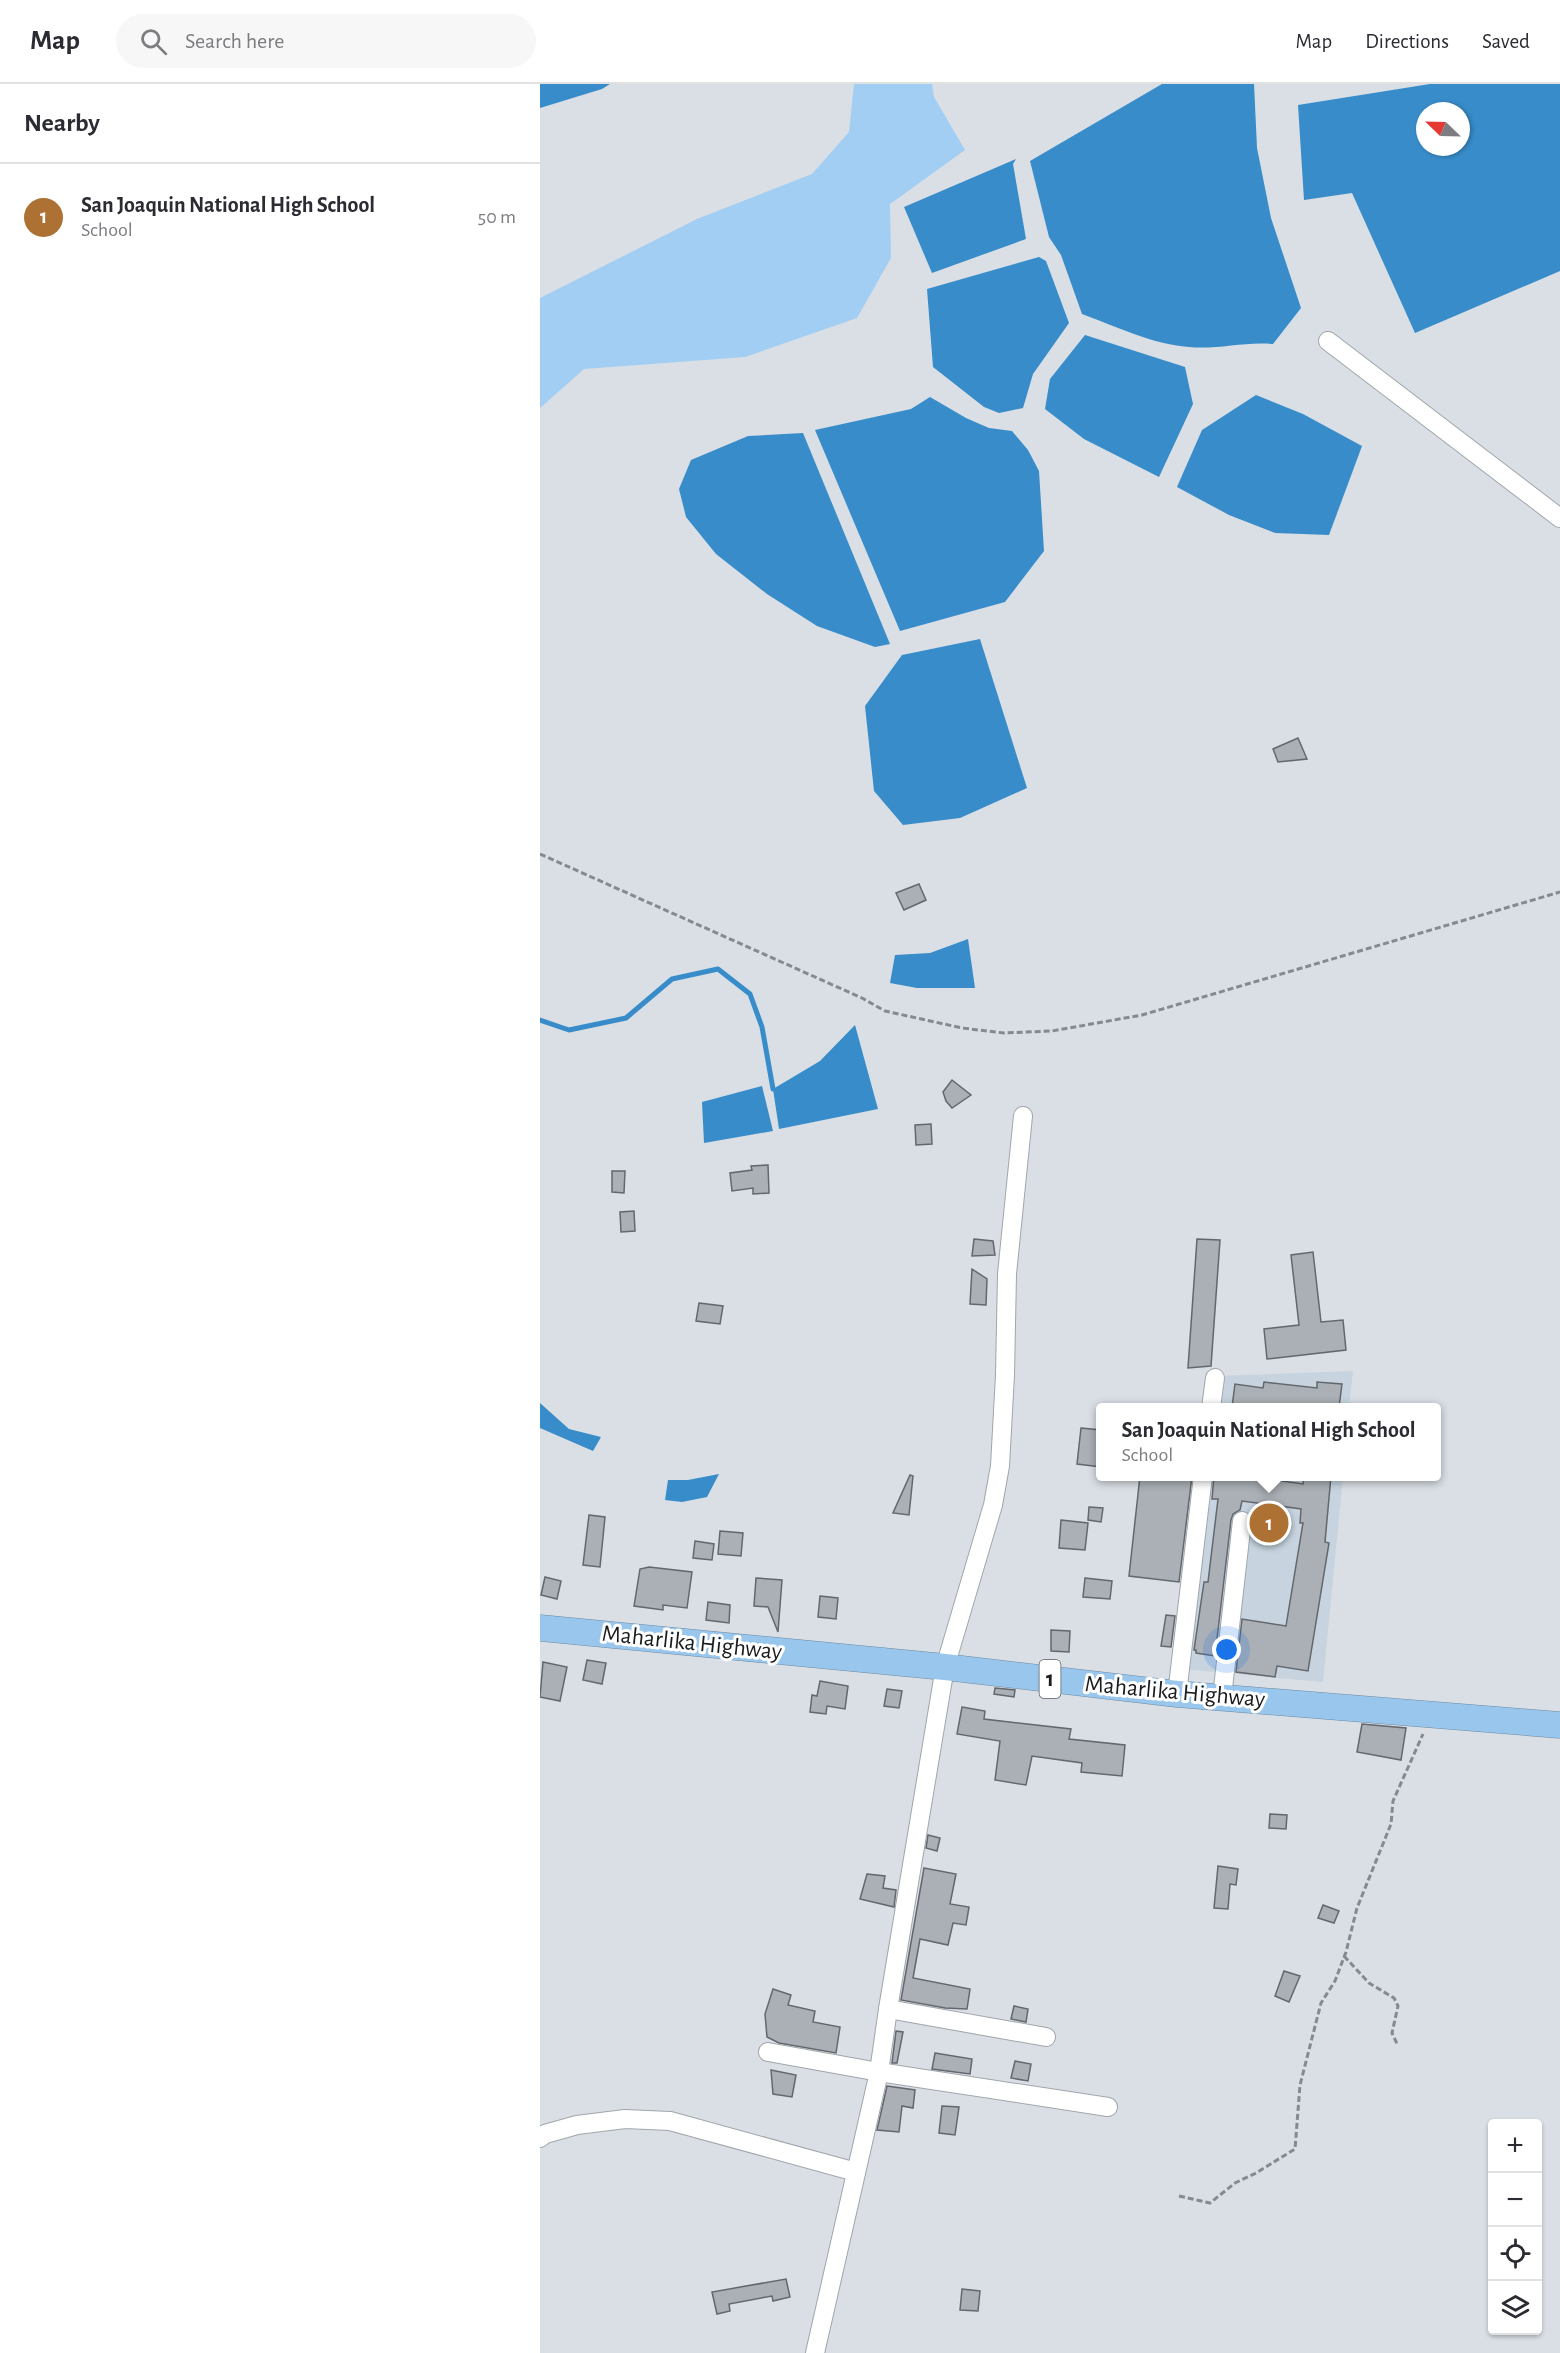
<!DOCTYPE html>
<meta charset="utf-8">
<style>
body{margin:0;font-family:"Alegreya Sans",sans-serif;background:#f7f7f7;color:#2b2b33}
.controls{position:absolute;right:18px;bottom:18px;display:grid;overflow:hidden;border-radius:6px;box-shadow:0 2px 4px #0004}
.controls button{width:54px;height:54px;display:grid;place-items:center;padding:0;border:0;border-bottom:2px solid #e1e1e2;background:#fff;color:#2b2b33;font:30px sans-serif}
.compass{position:absolute;left:876px;top:18px;width:54px;height:54px;border-radius:50%;background:#fff;box-shadow:0 2px 4px #0004;rotate:293deg}
.you{position:absolute;left:687px;top:1566px;width:21px;height:21px;margin:-15px;border:4px solid #fff;border-radius:50%;background:#1a73e8;box-shadow:0 0 0 9px #1a73e833}
.badge{display:grid;place-items:center;width:39px;height:39px;border-radius:50%;background:#ad7133;color:#fff;font-size:20px;font-weight:700}
.pin{position:absolute;translate:-50% -50%;border:3px solid #fff;box-shadow:0 2px 6px #0006}
.popup{position:absolute;left:556px;top:1319px;width:345px;height:78px;box-sizing:border-box;display:grid;place-content:center;border-radius:6px;background:#fff;filter:drop-shadow(0 2px 4px #0005);font-size:20px;white-space:nowrap;color:#7c7c81}
.popup b{font-size:22px;color:#2b2b33}
.popup::after{content:'';position:absolute;left:50%;top:100%;margin-left:-12px;border:12px solid transparent;border-top-color:#fff}
.list{margin:0;padding:0;list-style:none}
h2{display:flex;justify-content:space-between;align-items:center;height:78px;margin:0;padding:0 24px;font-size:26px}
h2 small{font-size:20px;font-weight:400;color:#7c7c81}
.list li{display:grid;grid-template-columns:39px 1fr auto;gap:18px;align-items:center;box-sizing:border-box;height:108px;padding:0 24px;border-top:2px solid #e1e1e2}
.list b{display:block;font-size:22px;white-space:nowrap}
.list p{margin:0;font-size:20px;white-space:nowrap;color:#7c7c81}
.list em{font-size:20px;font-style:normal;color:#7c7c81}
.icon{flex:none;width:33px;height:33px;fill:none;stroke:currentColor;stroke-width:2;stroke-linecap:round;stroke-linejoin:round}
.map{position:relative;flex:none;width:1020px;height:2269px;overflow:hidden}
header{display:flex;align-items:center;gap:36px;box-sizing:border-box;height:84px;padding:0 30px;background:#fff;border-bottom:2px solid #e1e1e2}
header strong{font-size:28px}
nav{display:flex;gap:33px;margin-inline-start:auto;font-size:21px}
.search{width:420px;height:54px;background:#f7f7f7;display:flex;align-items:center;gap:15px;box-sizing:border-box;padding:0 21px;border-radius:33px;color:#7c7c81;font-size:22px}
main{display:flex}
aside{flex:1;background:#fff}
.map>svg:first-child{display:block}
.built{fill:#c7d4df}
.green{fill:#a2cef3}
.water{fill:#378cc9;fill-rule:evenodd}
.lines{fill:none;stroke-linecap:round;stroke-linejoin:round}
.stream{stroke:#378cc9;stroke-width:5}
.building{fill:#aab0b5;stroke:#62686d;stroke-width:1.5}
.minor-casing{stroke:#a0a6ab;stroke-width:20}
.highway-casing{stroke:#6c8aa4;stroke-width:27}
.path{stroke:#868a8e;stroke-width:3;stroke-dasharray:6 3;stroke-linecap:butt}
.minor{stroke:#fff;stroke-width:18}
.highway{stroke:#99c6ec;stroke-width:26}
.labels{text-anchor:middle;dominant-baseline:central;stroke-width:6;stroke-linejoin:round;paint-order:stroke}
.shield{fill:#fff;stroke:#5e5f61;stroke-width:1.5}
.shield-label{font-size:22px;font-weight:bold;fill:#191b1d}
.street-label{font-size:24px;fill:#191b1d;stroke:#fff}
</style>
<header>
<strong>Map</strong>
<div class="search"><svg class="icon" aria-label="search" viewBox="0 0 24 24"><circle cx="10" cy="10" r="6"/><path d="M15 15l6 6"/></svg>Search here</div>
<nav><a>Map</a><a>Directions</a><a>Saved</a></nav>
</header>
<main>
<aside>
<h2>Nearby<small></small></h2>
<ul class="list">
<li><span class="badge">1</span><div><b>San Joaquin National High School</b><p>School</p></div><em>50 m</em></li>
</ul>
</aside>
<div class="map">
<svg width="1020" height="2269" viewBox="0 0 1020 2269">
<rect width="100%" height="100%" fill="#d9dfe5"/>
<!-- built -->
<g class="built">
<path d="M813,1287l-4,36 -134,1 4,-32z"/>
<path d="M666,1393h137l-20,205 -142,-13z"/>
</g>
<!-- green -->
<path class="green" d="M314,0h78l2,13 31,53 -75,54 1,54 -34,60 -112,39 -161,12 -44,39v-110l157,-79 115,-45 37,-42z"/>
<!-- water -->
<g class="water">
<path d="M0,0h70l-8,5 -62,19z"/>
<path d="M622,0h92l3,64 14,70 30,90 -28,36c-28,-3 -56,6 -84,3 -37,-3 -72,-20 -107,-33l-21,-59 -12,-18 -19,-76z"/>
<path d="M890,0h130v187l-145,62 -63,-140 -48,7 -6,-95zM885,27h36v36h-36z"/>
<path d="M476,75l-3,5 13,75 -94,34 -28,-66z"/>
<path d="M499,173l7,4 23,62 -36,51 -10,34 -24,5 -15,-6 -51,-40 -6,-78z"/>
<path d="M545,251l100,32 8,37 -34,73 -75,-38 -39,-30 5,-30z"/>
<path d="M716,311l47,19 59,32 -33,89 -54,-2 -46,-18 -52,-28 25,-57z"/>
<path d="M390,313l36,21 23,10 23,3 16,19 11,21 5,80 -39,51 -105,29 -85,-201 96,-21z"/>
<path d="M263,349l87,211 -15,3 -58,-21 -50,-32 -51,-40 -30,-37 -7,-28 12,-29 57,-24z"/>
<path d="M440,555l47,149 -67,30 -57,7 -29,-34 -9,-85 37,-51z"/>
<path d="M428,855l7,49h-58l-27,-5 5,-28 35,-2z"/>
<path d="M315,941l23,84 -99,20 -6,-40 47,-28z"/>
<path d="M222,1002l11,45 -69,12 -2,-41z"/>
<path d="M0,1319l29,26 32,8 -8,14 -53,-23z"/>
<path d="M179,1390l-12,23 -25,5 -17,-2 3,-20h20z"/>
</g>
<g class="lines">
<!-- stream -->
<path class="stream" d="M0,936l29,10 57,-12 46,-39 46,-10 32,25 12,33 11,62"/>
</g>
<!-- building -->
<g class="building">
<path d="M758,654l9,21 -29,3 -5,-13z"/>
<path d="M379,800l7,16 -22,10 -8,-17z"/>
<path d="M412,996l19,15 -19,13 -6,-7 -3,-9z"/>
<path d="M391,1040l1,20 -16,1 -1,-20z"/>
<path d="M228,1081l1,28 -16,1v-6l-21,3 -2,-18 22,-3 -1,-4z"/>
<path d="M72,1087h13l-1,22 -12,-1z"/>
<path d="M94,1127l1,20 -14,1 -1,-20z"/>
<path d="M434,1155l19,2 2,14 -23,1z"/>
<path d="M657,1155l23,1 -9,126 -23,2z"/>
<path d="M773,1168l8,70 22,-2 3,30 -79,9 -3,-30 35,-4 -8,-70z"/>
<path d="M432,1185l15,10 -1,26 -16,-1z"/>
<path d="M159,1219l24,3 -3,18 -24,-3z"/>
<path d="M724,1298l53,6v-6l25,2 -3,23h-107l3,-23 28,4z"/>
<path d="M541,1344l20,2v37l-24,-3z"/>
<path d="M370,1391l3,1 -4,39 -16,-2z"/>
<path d="M600,1392h52l-13,106 -50,-6z"/>
<path d="M674,1392h34l55,8 1,-8h27l-6,66 4,1 -21,128 -31,-5 -2,11 -39,-5 6,-53 44,7 17,-103h-3l1,-14 -59,-8 -2,9 -7,4 -2,6 -16,136 -19,-3v-3h-2l10,-68h4l10,-83h-6z"/>
<path d="M549,1423l14,1 -2,14 -13,-2z"/>
<path d="M49,1431l16,2 -5,50 -17,-2z"/>
<path d="M521,1436l27,3 -3,27 -26,-2z"/>
<path d="M180,1447l23,2 -2,23 -23,-2z"/>
<path d="M155,1457l19,3 -2,16 -19,-2z"/>
<path d="M109,1483l43,5 -5,36 -24,-3v5l-29,-4 6,-37z"/>
<path d="M5,1493l16,4 -4,18 -16,-4z"/>
<path d="M216,1494l26,2 -4,52 -10,-25 -14,-1z"/>
<path d="M545,1494l27,3 -2,18 -27,-2z"/>
<path d="M280,1512l18,2 -2,21 -18,-2z"/>
<path d="M168,1518l22,3 -1,18 -23,-3z"/>
<path d="M626,1531l9,1 -4,31 -10,-1z"/>
<path d="M511,1546l19,1 -1,21 -18,-1z"/>
<path d="M47,1576l19,3 -4,21 -19,-4z"/>
<path d="M3,1578l24,5 -7,34 -20,-4z"/>
<path d="M280,1597l28,5 -3,23 -18,-3 -1,8 -16,-2 2,-17 5,1z"/>
<path d="M455,1604l20,2 -1,7 -20,-3z"/>
<path d="M347,1605l15,2 -3,17 -15,-2z"/>
<path d="M422,1623l23,4 -1,8 87,10 -2,10 56,6 -3,31 -41,-4 1,-9 -50,-7 -6,29 -31,-5 5,-39 -43,-7z"/>
<path d="M822,1640l44,4 -5,32 -44,-8z"/>
<path d="M730,1730l17,1 -1,14 -17,-1z"/>
<path d="M388,1751l12,3 -3,13 -11,-3z"/>
<path d="M678,1782l20,3 -2,16 -6,-1 -2,25 -14,-1z"/>
<path d="M384,1784l32,6 -6,30 19,3 -3,18 -13,-2 -5,22 -28,-6 -7,39 57,11 -3,20 -22,-1 -44,-8z"/>
<path d="M327,1790l18,2 -2,12 13,2 -2,17 -34,-8z"/>
<path d="M783,1821l16,6 -5,12 -16,-5z"/>
<path d="M744,1887l16,5 -11,26 -14,-6z"/>
<path d="M233,1905l18,6 -3,10 27,6 -2,11 27,5 -4,26 -57,-10 -12,-6 -2,-23z"/>
<path d="M474,1922l14,3 -2,13 -15,-3z"/>
<path d="M356,1947l7,1 -6,31h-5z"/>
<path d="M395,1969l37,6 -2,15 -38,-5z"/>
<path d="M475,1977l16,3 -3,17 -17,-3z"/>
<path d="M231,1986l25,5 -4,22 -19,-3z"/>
<path d="M347,2002l28,4 -2,18 -11,-2 -3,26 -22,-2z"/>
<path d="M402,2022l17,1 -4,28 -16,-2z"/>
<path d="M246,2195l4,18 -17,4 -1,-5 -43,8 1,7 -13,3 -5,-22z"/>
<path d="M422,2205l18,2 -2,20 -18,-1z"/>
</g>
<g class="lines">
<!-- minor casing -->
<g class="minor-casing">
<g id="minor">
<path d="M788,257l232,177"/>
<path d="M671,1324l4,-30"/>
<path d="M637,1610l26,-218"/>
<path d="M682,1613l20,-176"/>
<path d="M348,1925l158,28"/>
<path d="M228,1968l111,20 229,35"/>
<path d="M0,2054l5,-4 32,-9 48,-6 45,2 186,51"/>
<path d="M275,2269l64,-281 9,-63 57,-342 48,-162 7,-39 5,-91 2,-101 16,-158"/>
</g>
</g>
<!-- highway casing -->
<g class="highway-casing">
<path id="highway" d="M0,1544l405,39 232,27 383,31"/>
</g>
<!-- path -->
<g class="path">
<path d="M0,770l322,144 23,13 77,17 42,5 48,-2 90,-16 418,-123"/>
<path d="M804,1872l25,27 25,15 4,8 -6,27 6,13"/>
<path d="M639,2112l31,7 25,-20 21,-10 39,-24 5,-64 21,-82 14,-22 11,-29 11,-44 34,-84 2,-23 30,-67"/>
</g>
<!-- minor -->
<use href="#minor" class="minor"/>
<!-- highway -->
<use href="#highway" class="highway"/>
</g>
<g class="labels">
<!-- shield labels -->
<rect class="shield" x="499.5" y="1576" width="21" height="38" rx="4.5"/>
<g class="shield-label">
<text x="510" y="1595">1</text>
</g>
<!-- street labels -->
<g class="street-label">
<text transform="translate(152 1559) rotate(6)">Maharlika Highway</text>
<text transform="translate(635 1608) rotate(5)">Maharlika Highway</text>
</g>
</g>
</svg>
<div class="controls">
<button>+</button>
<button>−</button>
<button><svg class="icon" aria-label="locate" viewBox="0 0 24 24"><circle cx="12" cy="12" r="6"/><path d="M12 2v4M12 18v4M2 12h4M18 12h4"/></svg></button>
<button><svg class="icon" aria-label="layers" viewBox="0 0 24 24"><path d="M12 4l9 5-9 5-9-5zM3 14l9 5 9-5"/></svg></button>
</div>
<svg class="compass" viewBox="-18 -18 36 36"><path d="M0-13l5 13h-10z" fill="#e53935"/><path d="M0 13l5-13h-10z" fill="#7c7c81"/></svg>
<div class="you"></div>
<div class="pin badge" style="left:729px;top:1439px">1</div>
<div class="popup"><b>San Joaquin National High School</b>School</div>
</div>
</main>
